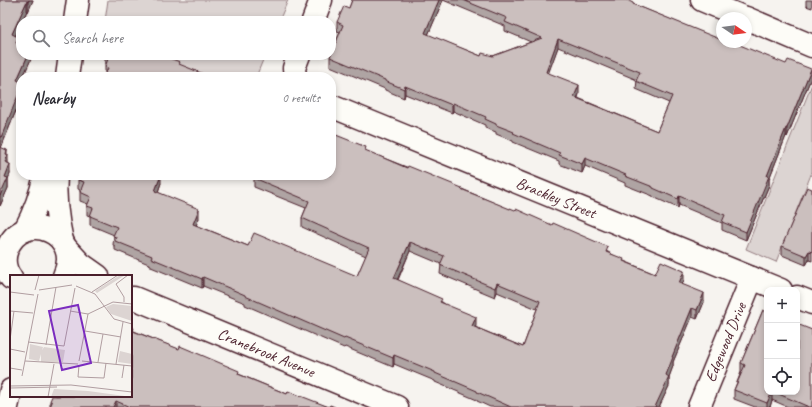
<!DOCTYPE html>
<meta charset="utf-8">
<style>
body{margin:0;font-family:Caveat,sans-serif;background:#f7f7f7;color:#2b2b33}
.controls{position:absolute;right:12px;bottom:12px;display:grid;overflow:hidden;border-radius:8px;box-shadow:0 2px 6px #0003}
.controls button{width:36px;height:36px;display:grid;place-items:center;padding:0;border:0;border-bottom:1px solid #e1e1e2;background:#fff;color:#2b2b33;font:20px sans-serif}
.compass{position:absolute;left:716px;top:12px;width:36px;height:36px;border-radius:50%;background:#fff;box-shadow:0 2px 6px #0003;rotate:103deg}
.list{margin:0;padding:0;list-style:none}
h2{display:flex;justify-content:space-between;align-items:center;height:52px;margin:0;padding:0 16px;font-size:17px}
h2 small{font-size:13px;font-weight:400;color:#7c7c81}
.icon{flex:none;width:22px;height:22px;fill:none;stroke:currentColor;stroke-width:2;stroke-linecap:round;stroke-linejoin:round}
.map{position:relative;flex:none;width:812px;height:407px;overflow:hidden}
.search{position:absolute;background:#fff;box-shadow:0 2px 6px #0003;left:16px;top:16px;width:320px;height:44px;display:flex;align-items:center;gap:10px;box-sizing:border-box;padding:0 14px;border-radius:16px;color:#7c7c81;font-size:15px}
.panel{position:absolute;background:#fff;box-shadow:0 2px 6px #0003;left:16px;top:72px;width:320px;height:108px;border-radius:16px}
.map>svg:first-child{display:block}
.green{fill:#dcd4d2;stroke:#937a7e}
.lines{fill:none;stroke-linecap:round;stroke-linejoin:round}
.minor-casing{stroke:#4a1f2b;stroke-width:25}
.minor{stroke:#fdfcf7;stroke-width:22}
.wall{fill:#afa4a3;stroke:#4a1f2b;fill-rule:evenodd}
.shaded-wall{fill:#8e8685;stroke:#4a1f2b}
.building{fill:#cbbfbe;stroke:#4a1f2b;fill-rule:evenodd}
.labels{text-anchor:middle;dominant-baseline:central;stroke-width:3.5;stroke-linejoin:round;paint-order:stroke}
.street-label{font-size:16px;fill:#4a1f2b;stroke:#fdfcf7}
.inset-road{fill:none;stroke:#b19ea1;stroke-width:1}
.view{fill:#7b2cbf;fill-opacity:0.15;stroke:#7b2cbf;stroke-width:2}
.inset-edge{fill:none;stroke:#4a1f2b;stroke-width:2}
</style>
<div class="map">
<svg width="812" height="407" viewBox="0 0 812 407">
<rect width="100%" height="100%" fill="#f6f3ef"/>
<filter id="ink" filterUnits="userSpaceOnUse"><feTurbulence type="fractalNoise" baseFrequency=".025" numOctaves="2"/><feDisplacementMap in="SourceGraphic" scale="8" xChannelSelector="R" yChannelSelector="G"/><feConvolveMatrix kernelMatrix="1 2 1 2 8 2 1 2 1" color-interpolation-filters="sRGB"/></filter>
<g filter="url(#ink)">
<!-- green -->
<g class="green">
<path d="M108,0h180l-9,21h-174z"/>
<path d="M154,55h111l-9,22h-47z"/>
<path d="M812,84v88l-36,90 -30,-13z"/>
</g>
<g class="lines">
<!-- minor casing -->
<g class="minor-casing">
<g id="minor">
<path d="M702,0l43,18"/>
<path d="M746,18l66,28"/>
<path d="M75,21l3,-21"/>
<path d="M313,21l8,-21"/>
<path d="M67,77l3,-22"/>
<path d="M295,77l-1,-9 5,-13"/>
<path id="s1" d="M331,106l450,184"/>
<path d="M56,175c-2,22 1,44 6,66"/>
<path d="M25,230c9,-17 16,-36 20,-55"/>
<path d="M67,249l14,15 17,12"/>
<path d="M11,278c-6,-8 -8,-19 -4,-29 16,-41 77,-16 57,27"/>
<path d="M797,297l15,6"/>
<path id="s2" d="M131,298h3l263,109"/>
<path d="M7,407l4,-17"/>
<path id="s3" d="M699,407l53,-129"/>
</g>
</g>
<!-- minor -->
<use href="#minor" class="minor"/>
</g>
<!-- wall -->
<g class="wall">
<path d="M0,0h33l-5,12 -1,-1 -11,24 2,9 13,11v4l-10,22v17l-20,50 6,7 1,9 2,10 -2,5v9l-8,18z"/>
<path d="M352,0h275l6,4 178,74 -24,59 -1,-1 -17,43v6l-23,55 -24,-10v-7l-43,-18 -1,3 -25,-11v-1l-28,-11v-2l-40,-17 -3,7 -23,-9v-3l-46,-19v-1l-17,-7v-2l-11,-4v-3l-32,-14 -1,2 -47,-19 -1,4 -19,-8v-1l-55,-23v-9l10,-25 -3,-1v-9l12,-14zM443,0l62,26v5l26,11 -38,14h-12l-53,-21zM558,47l79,33 -1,9 33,14 -12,28 -79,-33 1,-4 -31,-21z"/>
<path d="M806,0h6v8l-6,-2z"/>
<path d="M161,55l-56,20v-18z"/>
<path d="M366,151l96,38 146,63 16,9 31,13 29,6 -2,4 22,18 -7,17 -5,-2 -19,45v4l-4,11v9l-10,21h-169l-13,-6v-1l-42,-18v-1l-41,-17 -1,3 -48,-20 -1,1 -99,-43v-2l-42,-17 -1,2 -51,-21v-2l-36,-15v-4l-2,-1 1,-10 -24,-10v-9l-3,-1v-9l1,-2 -8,-3v-11l-2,-1v-9l83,3 -3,9 41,26 -3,7 52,21 109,30 9,-20 -64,-29v-9l4,-10 -52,-21v-9zM410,251l31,13 -1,10 55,23 2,-5 40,17 -14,38 -48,-20 1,-1 -34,-24 -44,-22z"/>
<path d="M812,189v72l-3,-1 -3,5 -24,-10v-9z"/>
<path d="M763,310l4,82h30l15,15h-24l-16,-7 -2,7h-15l-21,-8v-9l7,-18v-9z"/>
<path d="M134,331l153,63 42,13h-279v-6z"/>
</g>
<!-- shaded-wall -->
<g class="shaded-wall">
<path d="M29,0h4l-5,12v-10z"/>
<path d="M439,0h4l-18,42v-9z"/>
<path d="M27,1v10l-5,10h-1v2l-9,21v-10z"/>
<path d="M18,37v9l-2,-3z"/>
<path d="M558,39v8l-12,33v-8z"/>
<path d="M28,55h3v4l-8,18h-2v4l-4,9v-10z"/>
<path d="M811,69v9l-24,59v-9z"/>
<path d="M21,83v15l-21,52v-10z"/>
<path d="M579,85v9l-5,11v-8z"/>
<path d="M405,86v8l-1,4v-9z"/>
<path d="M453,103v8l-1,2v-8z"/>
<path d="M786,128v8l-17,43v6l-23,55v-8l21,-56z"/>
<path d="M7,150v6l1,-1v10l-3,-3z"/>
<path d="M585,158v8l-3,7v-9z"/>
<path d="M10,164v10l-2,5v9l-8,18v-10l5,-19z"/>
<path d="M161,175v8l-6,17v-9z"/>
<path d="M679,196v9l-1,3v-9z"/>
<path d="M199,209v9l-6,15v-9z"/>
<path d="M410,242v9l-16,36v-9z"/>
<path d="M809,251v9l-3,5v-9z"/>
<path d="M684,271v9l-5,12v-9z"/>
<path d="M203,277v9l-1,2v-9z"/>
<path d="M497,283v9l-2,5v-9z"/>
<path d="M704,293v9l-7,17v-9z"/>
<path d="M692,308v9l-19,45v4l-4,11v9l-10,21h-4l17,-50z"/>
<path d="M476,317v9l-4,9v-9z"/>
<path d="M394,355v9l-1,3v-9z"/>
<path d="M772,392v8l-2,7h-3v-4z"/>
<path d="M116,401v6h-3z"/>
</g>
<!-- building -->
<g class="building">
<path d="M0,0h29l-1,2 -1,-1 -15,33 6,3 -2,6 5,2v10h7l-11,25 4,2 -1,2 1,1v3l-21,52z"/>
<path d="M352,0h87l-14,33 56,23 1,-3 11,3 49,-18 -37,-16 2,-4 -44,-18h164l6,3v1l89,36v2h4l8,3 1,-2 51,21 2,-4 23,9 -24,59h-1l-19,48h2l-23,56 -24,-10 3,-7 -46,-19 -1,3 -25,-11v-1l-28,-11 1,-1 -41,-17 -3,6 -23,-9 1,-2 -47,-20 1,-1 -18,-7v-1l-11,-5 1,-2 -33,-14 -1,2 -47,-19 -1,3 -19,-8v-1l-55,-23 13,-32 -6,-3 7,-16 5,2zM558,39l82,33 -4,9 36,15 -15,35 -83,-34 5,-12 -33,-13z"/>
<path d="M106,55h55l19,7 -1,2 32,13h-107l4,-9 -3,-1 3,-8 -3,-2z"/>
<path d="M331,133l35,14 -1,3 42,18 1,-2 54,22 -1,1 49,20v-1l5,2 1,-1 36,16 1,-2 55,24 -2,5 18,7 -1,2 32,13 6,-13 23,10 -5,12 25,10 -7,17 -5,-2 -20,49h1l-7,18 3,2 -14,30h-144l-34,-15v-1l-42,-18v-1l-41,-17 -1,3 -48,-20 -1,1 -99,-43v-1l-42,-18 -1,2 -51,-21 1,-2 -37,-15 1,-4 -3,-1 4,-9 -27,-11 3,-8 -6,-2 4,-9 -11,-5 4,-10 -6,-2 2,-5h81l-6,16 44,18 -6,15 55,22 6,-13 103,43 12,-28 -67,-30 7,-17 -55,-23 1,-3h76zM410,242l34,14 -4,9 55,23 2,-5 43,18 -17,46 -51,-21 4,-9 -36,-15 2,-3 -48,-21z"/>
<path d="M0,147l7,3 -1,4 2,1 -3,7 5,2 -5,13 3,1 -8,18z"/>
<path d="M807,187l5,2v63l-3,-1 -3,5 -24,-10z"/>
<path d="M763,310l4,2v80h5l-5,11 -33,-13 11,-25 -4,-2z"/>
<path d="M797,324l15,6v77h-3l-35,-15h23z"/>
<path d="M131,327l3,1 -1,3 46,18 1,-3 59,25 -1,3 49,20 1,-3 41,16h-199l-14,-6 -3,6h-63l2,-5 -2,-1 2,-5h79z"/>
<path d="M330,405l5,2h-6z"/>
</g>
</g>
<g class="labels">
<!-- street labels -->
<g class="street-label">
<text stroke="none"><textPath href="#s1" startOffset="243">Brackley Street</textPath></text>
<text stroke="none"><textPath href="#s3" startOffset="70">Edgewood Drive</textPath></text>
<text stroke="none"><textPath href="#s2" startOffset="146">Cranebrook Avenue</textPath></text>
</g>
</g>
<!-- overview -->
<g transform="translate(10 275)">
<rect width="122" height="122" fill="#f6f3ef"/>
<path d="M110,0h5l-28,18 -2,-2zM103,29l19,2v15l-21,-7 -5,-7zM20,69l13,3 -4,14 -10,-2zM34,72l21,3 -2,12h-22v-10zM110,76l12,3v10l-14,-2zM44,114l34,2 44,6h-81z" fill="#dcd4d2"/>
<path class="inset-road" d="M66,11l19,8 19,25 18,5M25,15l4,-15M29,15l33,-5M0,17l24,3M82,17l26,-17M114,27v-5l-8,-13 12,-9M0,36l23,2M60,36l18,3 25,-12 19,2M75,56l36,6M0,65l4,-29M18,67l36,4 11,-58M36,70l10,-58M0,74l15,3M15,86l53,3M69,86l9,-47M72,86l50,5M88,87l5,-28M106,89l7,-42M69,90l-1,12 26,1 2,-15M0,93l12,2M12,101l16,-82M112,103l2,-13M0,111l61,-1 61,7M0,113l47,-1M38,122l6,-33"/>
<path class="view" d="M68,30l13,58 -29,7 -13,-59z"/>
<rect width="122" height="122" class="inset-edge"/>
</g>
</svg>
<div class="controls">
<button>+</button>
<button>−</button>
<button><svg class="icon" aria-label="locate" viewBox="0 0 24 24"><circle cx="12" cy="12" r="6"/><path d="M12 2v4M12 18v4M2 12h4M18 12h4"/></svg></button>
</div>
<svg class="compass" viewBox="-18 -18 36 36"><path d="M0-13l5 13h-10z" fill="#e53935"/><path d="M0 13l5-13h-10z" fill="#7c7c81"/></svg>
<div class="search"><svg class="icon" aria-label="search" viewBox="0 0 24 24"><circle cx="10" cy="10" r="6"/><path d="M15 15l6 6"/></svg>Search here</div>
<section class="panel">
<h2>Nearby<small>0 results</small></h2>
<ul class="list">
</ul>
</section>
</div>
